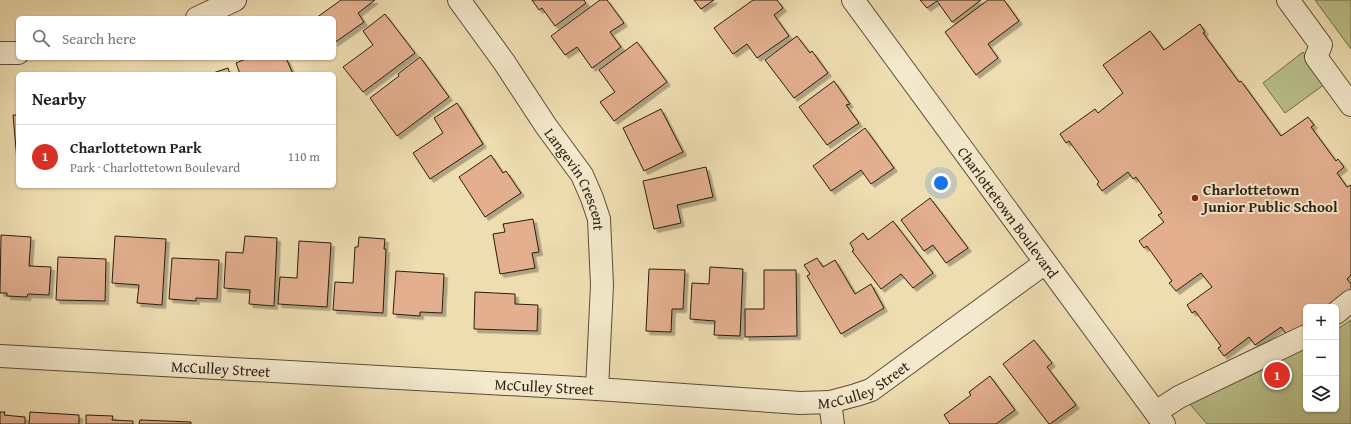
<!DOCTYPE html>
<meta charset="utf-8">
<style>
body{margin:0;font-family:"Gentium Book Plus",serif;background:#f6f6f6;color:#222}
.controls{position:absolute;right:12px;bottom:12px;display:grid;overflow:hidden;border-radius:6px;box-shadow:0 1px 3px #0004}
.controls button{width:36px;height:36px;display:grid;place-items:center;padding:0;border:0;border-bottom:1px solid #e0e0e0;background:#fff;color:#222;font:20px sans-serif}
.you{position:absolute;left:941px;top:183px;width:14px;height:14px;margin:-10px;border:3px solid #fff;border-radius:50%;background:#1a73e8;box-shadow:0 0 0 6px #1a73e833}
.badge{display:grid;place-items:center;width:26px;height:26px;border-radius:50%;background:#d93025;color:#fff;font-size:13px;font-weight:700}
.pin{position:absolute;translate:-50% -50%;border:2px solid #fff;box-shadow:0 1px 4px #0006}
.list{margin:0;padding:0;list-style:none}
h2{display:flex;justify-content:space-between;align-items:center;height:52px;margin:0;padding:0 16px;font-size:17px}
h2 small{font-size:13px;font-weight:400;color:#767676}
.list li{display:grid;grid-template-columns:26px 1fr auto;gap:12px;align-items:center;box-sizing:border-box;height:64px;padding:0 16px;border-top:1px solid #e0e0e0}
.list b{display:block;font-size:15px;white-space:nowrap}
.list p{margin:0;font-size:13px;white-space:nowrap;color:#767676}
.list em{font-size:13px;font-style:normal;color:#767676}
.icon{flex:none;width:22px;height:22px;fill:none;stroke:currentColor;stroke-width:2;stroke-linecap:round;stroke-linejoin:round}
.map{position:relative;flex:none;width:1351px;height:424px;overflow:hidden}
.search{position:absolute;background:#fff;box-shadow:0 1px 3px #0004;left:16px;top:16px;width:320px;height:44px;display:flex;align-items:center;gap:10px;box-sizing:border-box;padding:0 14px;border-radius:6px;color:#767676;font-size:15px}
.panel{position:absolute;background:#fff;box-shadow:0 1px 3px #0004;left:16px;top:72px;width:320px;height:116px;border-radius:6px}
.map>svg:first-child{display:block}
.green{fill:#bac08a;stroke:#726e4d}
.building{fill:#e3af8f;stroke:#2a1d10;filter:url(#shadow)}
.lines{fill:none;stroke-linecap:round;stroke-linejoin:round}
.minor-casing{stroke:#5b4d38;stroke-width:24}
.minor{stroke:#f4e9cc;stroke-width:22}
.poi-dot{fill:#8f2418;stroke:#f4e9cc;stroke-width:1.5}
.labels{text-anchor:middle;dominant-baseline:central;stroke-width:4;stroke-linejoin:round;paint-order:stroke}
.street-label{font-size:15px;fill:#2a1d10;stroke:#f4e9cc}
.poi-label{font-size:15px;font-weight:bold;fill:#2a1d10;stroke:#f4e9cc;text-anchor:start}
</style>
<div class="map">
<svg width="1351" height="424" viewBox="0 0 1351 424">
<defs>
<filter id="shadow"><feDropShadow dx="3.5" dy="3.5" stdDeviation="0" flood-color="#0004"/></filter>
</defs>
<rect width="100%" height="100%" fill="#eeddb1"/>
<filter id="stains"><feTurbulence type="fractalNoise" baseFrequency=".005" numOctaves="4"/><feColorMatrix values="0 0 0 0 .2 0 0 0 0 .09 0 0 0 0 .02 0 0 0 .5 -.17"/></filter>
<radialGradient id="worn" r=".72"><stop offset=".6" stop-color="#630" stop-opacity="0"/><stop offset="1" stop-color="#630" stop-opacity=".3"/></radialGradient>
<!-- green -->
<g class="green">
<path d="M1315,0h36v49z"/>
<path d="M1303,52l22,32 -40,29 -22,-30z"/>
<path d="M1351,320v104h-144l-18,-21 117,-56v62h30v-79z"/>
</g>
<!-- building -->
<g class="building">
<path d="M341,0h34l-17,13 6,9 -30,21v-25h-18z"/>
<path d="M532,0h52l2,3 -31,23 -13,-18 -3,2z"/>
<path d="M600,0h7l17,23 -14,9 11,15 -29,21 -15,-21 -12,8 -14,-19z"/>
<path d="M694,0h20l-13,9z"/>
<path d="M753,0h24l6,8 -9,7 15,21 -32,22 -10,-14 -14,10 -19,-26z"/>
<path d="M920,0h61l-29,22 -15,-21 -10,7z"/>
<path d="M988,0h16l15,21 -31,23 10,14 -22,17 -31,-43z"/>
<path d="M385,14l30,39 -52,39 -20,-25 30,-22 -10,-14z"/>
<path d="M1200,24l5,8 -2,1 36,49 2,-1 40,55 27,-19 6,8 -3,2 25,34 2,-2 6,8 -7,6 10,14 4,-2v90l-4,4 4,5v6l-23,17h-22v21l-18,8 -7,-9 -26,18 -6,-8 -25,19 -6,-8 3,-2 -26,-35 -3,2 -5,-8 25,-18 -11,-14 -25,18 -7,-8 3,-2 -25,-35 -3,2 -5,-7 25,-19 -6,-7 4,-2 -26,-36 -3,2 -5,-7 -26,19 -5,-7 2,-2 -30,-41 -3,2 -6,-9 35,-25 3,4 25,-20 -20,-28 47,-34 14,19z"/>
<path d="M797,36l13,17 2,-2 16,22 -34,25 -29,-38z"/>
<path d="M637,42l30,40 -53,39 -14,-19 15,-10 -16,-22z"/>
<path d="M420,57l29,40 -52,39 -27,-38 29,-22 -1,-2z"/>
<path d="M248,58h38l7,16h-53l-4,-11z"/>
<path d="M228,68l2,6h-20z"/>
<path d="M834,81l16,23 -4,1 13,18 -32,22 -28,-38z"/>
<path d="M457,103l26,41 -53,35 -17,-26 30,-20 -9,-15z"/>
<path d="M661,109l22,43 -39,19 -21,-43z"/>
<path d="M13,115h5v45h-1z"/>
<path d="M865,128l29,40 -23,16 -10,-14 -30,21 -18,-25z"/>
<path d="M491,155l12,18 3,-2 15,22 -36,24 -26,-40z"/>
<path d="M706,167l7,30 -36,8 4,18 -27,6 -11,-48z"/>
<path d="M930,198l38,50 -22,15 -13,-18 -9,6 -23,-31z"/>
<path d="M533,219l6,33 -7,1 3,15 -35,6 -7,-40 12,-2 -2,-8z"/>
<path d="M893,221l40,52 -20,15 -12,-14 -20,15 -29,-38 2,-1 -4,-7 13,-10 5,7z"/>
<path d="M1,235l30,2 -2,29 22,1 -2,28 -21,-1 -1,3 -20,-1v-3h-7z"/>
<path d="M115,236l51,3 -4,66 -25,-2 2,-18 -27,-2z"/>
<path d="M245,236l32,2 -3,68 -25,-2 1,-14 -26,-2 2,-36 17,1z"/>
<path d="M359,237l26,2 -1,10h2l-3,64 -50,-3 2,-28 18,1 2,-36h3z"/>
<path d="M299,241l32,2 -4,64 -49,-3 2,-27 17,1z"/>
<path d="M58,257l48,2 -1,42 -49,-1z"/>
<path d="M172,258l47,2 -2,39 -21,-1v3l-27,-2z"/>
<path d="M817,258l6,9 12,-7 20,34 16,-10 13,24 -43,26 -34,-58 3,-2 -6,-9z"/>
<path d="M710,267l33,2 -3,67 -26,-1 1,-14 -25,-2 2,-36 17,1z"/>
<path d="M649,269l36,1 -2,39h-11l-1,23 -25,-1z"/>
<path d="M764,270h32l1,66 -52,1v-28h19z"/>
<path d="M396,271l48,3 -2,39 -22,-1v4l-27,-2z"/>
<path d="M475,292l40,2v10l23,1 -1,26 -63,-2z"/>
<path d="M1034,340l18,23 -5,4 29,38 -26,19h-1l-46,-60z"/>
<path d="M990,376l25,34 -19,14h-46l-6,-9 27,-20 -2,-3z"/>
<path d="M0,412h5l-1,3 21,2v7h-25z"/>
<path d="M30,412l49,3v9h-50z"/>
<path d="M86,415l27,1 -1,4 21,1v3h-47z"/>
<path d="M140,420l51,2v2h-52z"/>
</g>
<g class="lines">
<!-- minor casing -->
<g class="minor-casing">
<g id="minor">
<path id="s1" d="M459,0l45,62 42,64 36,49 10,23 7,21 3,66 -5,104"/>
<path id="s2" d="M853,0l311,424"/>
<path d="M1288,0l33,45 -5,12 35,48"/>
<path d="M197,18l38,-18"/>
<path d="M0,53h18"/>
<path d="M1336,313l15,-12"/>
<path id="s3" d="M0,356l597,33 203,14 30,-1 26,-7 15,-5 174,-127"/>
<path d="M830,402l3,22"/>
<path d="M1156,412l23,-15 127,-61"/>
</g>
</g>
<!-- minor -->
<use href="#minor" class="minor"/>
</g>
<!-- markers -->
<circle class="poi-dot" cx="1195" cy="198" r="4"/>
<g class="labels">
<!-- street labels -->
<g class="street-label">
<text stroke="none"><textPath href="#s1" startOffset="215">Langevin Crescent</textPath></text>
<text stroke="none"><textPath href="#s2" startOffset="263">Charlottetown Boulevard</textPath></text>
<text stroke="none"><textPath href="#s3" startOffset="221">McCulley Street</textPath></text>
<text stroke="none"><textPath href="#s3" startOffset="869">McCulley Street</textPath></text>
<text stroke="none"><textPath href="#s3" startOffset="545">McCulley Street</textPath></text>
</g>
<!-- poi labels -->
<g class="poi-label">
<text x="1203" y="189">Charlottetown<tspan x="1203" dy="17">Junior Public School</tspan></text>
</g>
</g>
<rect width="100%" height="100%" filter="url(#stains)"/>
<rect width="100%" height="100%" fill="url(#worn)"/>
</svg>
<div class="controls">
<button>+</button>
<button>−</button>
<button><svg class="icon" aria-label="layers" viewBox="0 0 24 24"><path d="M12 4l9 5-9 5-9-5zM3 14l9 5 9-5"/></svg></button>
</div>
<div class="you"></div>
<div class="pin badge" style="left:1277px;top:375px">1</div>
<div class="search"><svg class="icon" aria-label="search" viewBox="0 0 24 24"><circle cx="10" cy="10" r="6"/><path d="M15 15l6 6"/></svg>Search here</div>
<section class="panel">
<h2>Nearby<small></small></h2>
<ul class="list">
<li><span class="badge">1</span><div><b>Charlottetown Park</b><p>Park · Charlottetown Boulevard</p></div><em>110 m</em></li>
</ul>
</section>
</div>
